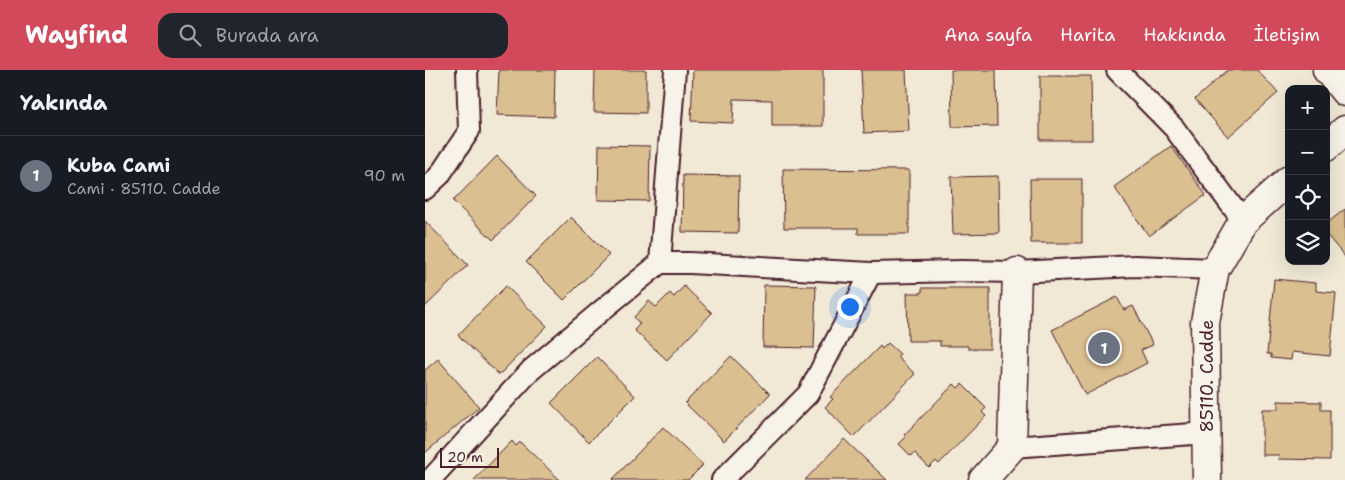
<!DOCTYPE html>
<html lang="tr">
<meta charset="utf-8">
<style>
body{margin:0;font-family:"Shantell Sans",sans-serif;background:#20242c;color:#f1f3f6}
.controls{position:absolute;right:15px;top:15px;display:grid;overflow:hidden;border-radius:10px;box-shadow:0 5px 20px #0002}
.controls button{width:45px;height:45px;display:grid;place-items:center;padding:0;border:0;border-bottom:1px solid #363941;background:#171b24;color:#f1f3f6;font:25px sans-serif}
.scale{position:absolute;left:15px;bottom:12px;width:59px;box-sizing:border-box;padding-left:5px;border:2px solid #4a1f2b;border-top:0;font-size:14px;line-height:18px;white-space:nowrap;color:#4a1f2b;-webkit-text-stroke:4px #f7f3e8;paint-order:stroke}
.you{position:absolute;left:424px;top:236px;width:18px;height:18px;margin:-12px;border:4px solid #fff;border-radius:50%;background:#1a73e8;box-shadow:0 0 0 8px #1a73e833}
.badge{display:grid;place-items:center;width:32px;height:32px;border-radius:50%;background:#d1495b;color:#fff;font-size:16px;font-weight:700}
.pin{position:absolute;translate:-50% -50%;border:2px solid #fff;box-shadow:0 1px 5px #0006}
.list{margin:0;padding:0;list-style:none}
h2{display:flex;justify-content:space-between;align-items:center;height:65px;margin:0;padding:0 20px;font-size:21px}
h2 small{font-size:16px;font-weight:400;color:#9ea1a6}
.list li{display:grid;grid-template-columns:32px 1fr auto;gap:15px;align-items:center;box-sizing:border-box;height:80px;padding:0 20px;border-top:1px solid #363941}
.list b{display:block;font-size:19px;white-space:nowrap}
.list p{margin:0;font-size:16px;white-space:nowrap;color:#9ea1a6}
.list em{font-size:16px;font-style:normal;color:#9ea1a6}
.icon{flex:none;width:28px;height:28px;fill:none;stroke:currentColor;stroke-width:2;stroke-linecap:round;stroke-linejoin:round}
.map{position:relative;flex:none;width:920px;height:410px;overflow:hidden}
header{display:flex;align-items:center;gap:30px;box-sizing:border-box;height:70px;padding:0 25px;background:#d1495b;color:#fff}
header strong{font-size:24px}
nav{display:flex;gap:28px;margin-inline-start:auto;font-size:18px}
.search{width:350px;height:45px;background:#20242c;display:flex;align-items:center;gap:12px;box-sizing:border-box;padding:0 18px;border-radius:15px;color:#9ea1a6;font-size:19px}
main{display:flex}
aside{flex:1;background:#171b24}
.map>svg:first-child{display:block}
.building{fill:#dabf90;stroke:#4a1f2b}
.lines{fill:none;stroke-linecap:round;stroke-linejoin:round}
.street-casing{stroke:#4a1f2b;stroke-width:24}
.secondary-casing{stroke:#4a1f2b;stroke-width:31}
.street{stroke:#f7f3e8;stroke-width:20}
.secondary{stroke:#f7f3e8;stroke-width:28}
.labels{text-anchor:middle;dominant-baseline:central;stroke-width:4.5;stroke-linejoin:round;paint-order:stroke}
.street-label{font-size:18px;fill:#4a1f2b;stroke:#f7f3e8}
</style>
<header>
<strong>Wayfind</strong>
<div class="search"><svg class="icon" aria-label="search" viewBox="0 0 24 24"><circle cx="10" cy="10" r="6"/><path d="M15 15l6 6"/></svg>Burada ara</div>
<nav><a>Ana sayfa</a><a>Harita</a><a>Hakkında</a><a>İletişim</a></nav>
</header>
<main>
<aside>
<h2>Yakında<small></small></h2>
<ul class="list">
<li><span class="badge" style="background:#6b7280">1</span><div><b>Kuba Cami</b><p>Cami · 85110. Cadde</p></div><em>90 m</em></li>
</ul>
</aside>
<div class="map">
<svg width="920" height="410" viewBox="0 0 920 410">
<rect width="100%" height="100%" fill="#f1e9d6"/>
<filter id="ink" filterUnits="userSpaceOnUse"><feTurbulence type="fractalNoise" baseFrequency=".02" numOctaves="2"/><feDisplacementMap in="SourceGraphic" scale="10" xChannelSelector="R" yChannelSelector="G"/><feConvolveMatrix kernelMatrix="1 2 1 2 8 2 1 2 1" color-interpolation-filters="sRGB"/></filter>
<g filter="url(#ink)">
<!-- building -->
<g class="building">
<path d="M74,0h56l-1,47 -57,-2z"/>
<path d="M170,0h51v43l-52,-1z"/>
<path d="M268,0h130v56h-51v-26l-38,-1 -1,24 -42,-2z"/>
<path d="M436,0h45l3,61 -45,2z"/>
<path d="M526,0h45l1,56 -45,1z"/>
<path d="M803,0h29l21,23 -50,44 -33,-38z"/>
<path d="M615,6h51l1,64h-52z"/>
<path d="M174,75l51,1 -1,55 -51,-1z"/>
<path d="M746,76l35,49 -57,41 -35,-49z"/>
<path d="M72,86l39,40 -43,44 -40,-39z"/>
<path d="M358,99l126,1v64h-51v-6h-74z"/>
<path d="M258,105l56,1 -1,57 -56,-1z"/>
<path d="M573,106l1,57 -46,1 -2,-57z"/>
<path d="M605,109h52v64h-51z"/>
<path d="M920,139v48l-19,-23v-10z"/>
<path d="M146,147l38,38 -45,45 -38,-38z"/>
<path d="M0,151l43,44 -43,42z"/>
<path d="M849,209l42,4v8l20,2 -6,63 -38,-4 -1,8 -20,-2v-4h-4z"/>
<path d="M339,215l52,1 -2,62 -51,-1z"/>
<path d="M81,216l41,40 -48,49 -41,-40z"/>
<path d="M259,216l28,27 -45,47 -33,-30 6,-6 -6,-7 15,-16 7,6 14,-14 4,4z"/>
<path d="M497,218h68v61h-22v-3h-28v-5h-32l-1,-48h15z"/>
<path d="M692,227l7,13 9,-4 20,39 -12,5 6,13 -62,32 -33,-65z"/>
<path d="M463,273l12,11 -3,3 18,17 -61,63 -29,-30 8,-8 -3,-2 50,-51 2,3z"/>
<path d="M306,286l39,38 -46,47 -39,-38z"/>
<path d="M172,287l38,39 -46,46 -38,-39z"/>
<path d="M13,289l41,48 -54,46v-83z"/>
<path d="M529,314l4,4 4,-4 24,24 -4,4 4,4 -47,48 -3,-3 -7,7 -14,-15 -4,3 -12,-12 7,-7 -2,-2z"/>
<path d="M853,331l43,1v8h9v50l-52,-1 1,-4h-17v-46h16z"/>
<path d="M238,357l40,38 -15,15h-76z"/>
<path d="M419,369l43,41h-82z"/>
<path d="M87,371l4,5 4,-4 40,38h-86z"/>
</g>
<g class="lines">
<!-- street casing -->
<g class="street-casing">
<g id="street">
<path d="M692,0l57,58 69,93"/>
<path d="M0,119l14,-13 30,-45 -2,-61"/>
<path d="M235,193l15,-193"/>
<path d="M587,377l195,-14"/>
<path d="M5,410l101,-110 70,-59 59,-48h30l181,10 90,-2 56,1 118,-6 80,3"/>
<path d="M297,410l86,-86 63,-121"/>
</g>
</g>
<!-- secondary casing -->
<g class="secondary-casing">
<g id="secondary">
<path d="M902,0l18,22"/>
<path d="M901,77l19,-17"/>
<path d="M558,410l29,-33 5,-175"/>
<path d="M782,410l-2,-158 10,-53 28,-48 46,-41"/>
</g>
</g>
<!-- street -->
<use href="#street" class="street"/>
<!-- secondary -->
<use href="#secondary" class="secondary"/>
</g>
</g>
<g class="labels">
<!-- street labels -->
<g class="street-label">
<text transform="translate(782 306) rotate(-90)">85110. Cadde</text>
</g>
</g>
</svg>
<div class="controls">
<button>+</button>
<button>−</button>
<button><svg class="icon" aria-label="locate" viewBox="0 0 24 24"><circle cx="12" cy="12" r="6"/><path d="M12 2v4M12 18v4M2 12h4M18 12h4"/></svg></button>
<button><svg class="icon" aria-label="layers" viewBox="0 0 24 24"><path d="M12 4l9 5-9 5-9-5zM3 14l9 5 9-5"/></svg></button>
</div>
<div class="scale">20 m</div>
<div class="you"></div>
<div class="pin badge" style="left:679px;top:278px;background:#6b7280">1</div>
</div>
</main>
